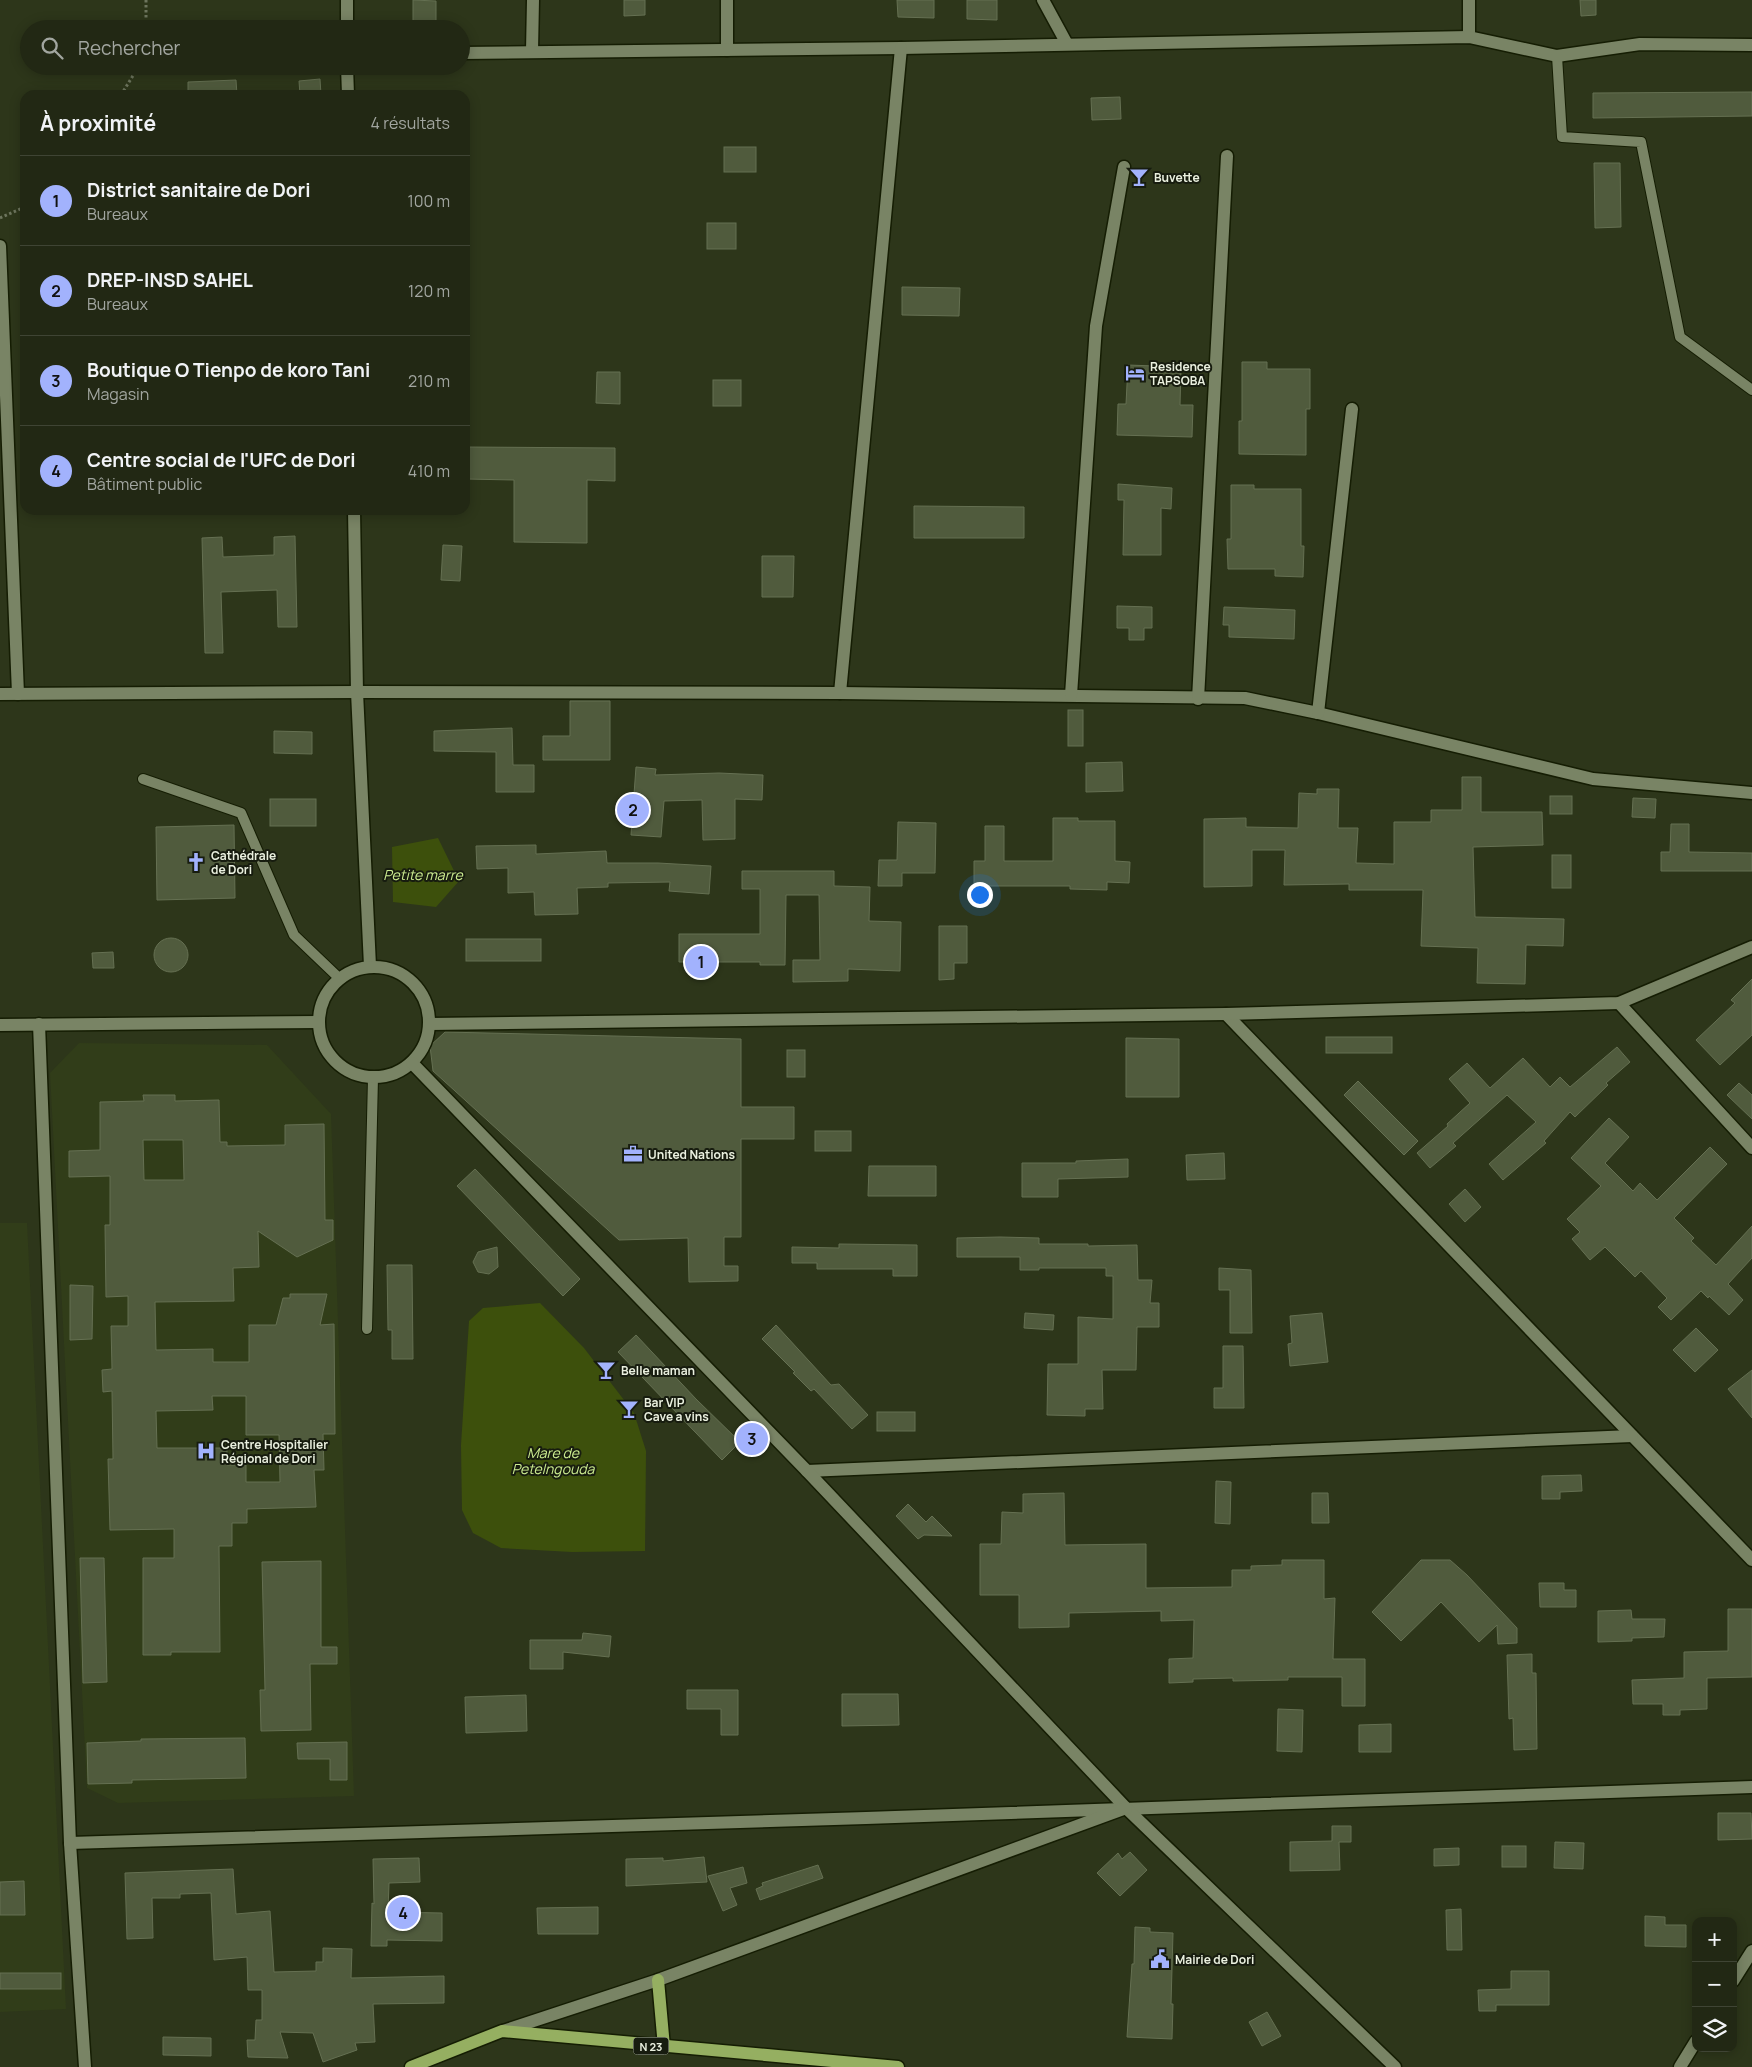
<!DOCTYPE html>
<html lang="fr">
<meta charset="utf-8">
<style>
body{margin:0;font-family:Manrope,sans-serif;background:#2e3422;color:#f1f3f6}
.controls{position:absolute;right:15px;bottom:15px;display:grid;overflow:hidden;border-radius:10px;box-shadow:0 2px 12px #0003}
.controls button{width:45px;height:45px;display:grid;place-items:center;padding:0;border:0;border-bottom:1px solid #3f4434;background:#222814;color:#f1f3f6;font:25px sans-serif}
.you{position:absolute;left:979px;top:894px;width:18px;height:18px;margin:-12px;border:4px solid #fff;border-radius:50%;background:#1a73e8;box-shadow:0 0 0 8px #1a73e833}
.badge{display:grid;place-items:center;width:32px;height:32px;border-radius:50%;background:#a2b2fd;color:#111;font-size:16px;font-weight:700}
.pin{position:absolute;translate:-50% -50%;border:2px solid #fff;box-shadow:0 1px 5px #0006}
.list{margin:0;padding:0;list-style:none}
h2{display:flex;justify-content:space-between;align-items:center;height:65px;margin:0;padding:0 20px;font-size:21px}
h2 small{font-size:16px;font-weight:400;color:#a2a6a0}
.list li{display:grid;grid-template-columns:32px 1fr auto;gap:15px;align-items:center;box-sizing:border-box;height:90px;padding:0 20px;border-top:1px solid #3f4434}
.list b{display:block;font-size:19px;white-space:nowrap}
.list p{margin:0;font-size:16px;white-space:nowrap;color:#a2a6a0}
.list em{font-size:16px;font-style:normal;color:#a2a6a0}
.icon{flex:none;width:28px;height:28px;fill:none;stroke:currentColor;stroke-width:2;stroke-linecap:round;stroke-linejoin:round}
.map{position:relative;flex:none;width:1752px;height:2067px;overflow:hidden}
.search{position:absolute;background:#222814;box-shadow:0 2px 12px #0003;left:20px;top:20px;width:450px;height:55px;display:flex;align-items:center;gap:12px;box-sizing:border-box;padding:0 18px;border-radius:28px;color:#a2a6a0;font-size:19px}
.panel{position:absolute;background:#222814;box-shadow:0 2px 12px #0003;left:20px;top:90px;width:450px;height:425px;border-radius:15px}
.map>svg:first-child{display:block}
.built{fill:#313d19}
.water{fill:#3d500c}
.building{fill:#505b3d;stroke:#657052;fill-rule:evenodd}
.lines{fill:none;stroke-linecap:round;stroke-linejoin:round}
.lane-casing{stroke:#151d03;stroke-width:12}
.street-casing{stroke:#151d03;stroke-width:15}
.secondary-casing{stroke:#151d03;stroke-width:15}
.primary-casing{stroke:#151d03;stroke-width:15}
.path{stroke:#6d755d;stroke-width:3;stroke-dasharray:2.5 2.5;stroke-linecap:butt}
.lane{stroke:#798465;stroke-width:10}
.street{stroke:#798465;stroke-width:12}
.secondary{stroke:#798465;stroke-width:12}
.primary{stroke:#95af61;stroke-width:12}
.labels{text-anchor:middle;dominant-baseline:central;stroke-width:4;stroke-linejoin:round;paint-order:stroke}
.shield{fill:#171c0f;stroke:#abb0a1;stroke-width:1}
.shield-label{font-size:11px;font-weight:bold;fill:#eaf0df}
.poi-label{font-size:12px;font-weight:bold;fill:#eaf0df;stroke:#171c0f;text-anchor:start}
.water-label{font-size:14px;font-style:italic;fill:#cded91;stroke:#171c0f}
</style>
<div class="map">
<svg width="1752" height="2067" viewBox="0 0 1752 2067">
<rect width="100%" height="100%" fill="#2d361a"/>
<!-- built -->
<g class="built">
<path d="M79,1043l188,2 64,69 23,682 -236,7 -31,-15 -37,-715z"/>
<path d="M0,1223h27l39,786 -66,3z"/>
</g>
<!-- water -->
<g class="water">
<path d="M438,838l21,43 -23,26 -43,-5 -1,-55z"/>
<path d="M540,1303l44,45 50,65 12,38 -1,100 -73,1 -71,-4 -28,-15 -11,-23 -1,-65 8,-124 14,-13z"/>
</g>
<!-- building -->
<g class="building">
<path d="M413,0l23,1v20h-23z"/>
<path d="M624,0h21v15l-21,1z"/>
<path d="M897,0h37v18l-36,-1z"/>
<path d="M967,0h30v20l-30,-1z"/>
<path d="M1580,0h16v15l-15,1z"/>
<path d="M320,79l1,16h-21l-1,-14z"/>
<path d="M236,80l1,15h-49v-13z"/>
<path d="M1752,92v24l-159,2v-25z"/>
<path d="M1120,97l1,22 -29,1 -1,-22z"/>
<rect x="724" y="147" width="32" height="25"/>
<path d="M1594,163h26l1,64 -26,1z"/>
<rect x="707" y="223" width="29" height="26"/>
<path d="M902,287l58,1 -1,28 -57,-1z"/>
<path d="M1242,362h25v7h43v40h-4v46l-67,-1v-33h3z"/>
<path d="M1128,365l53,2 -1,38h13l-1,32 -75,-2 1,-31h8z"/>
<path d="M597,372h23v32l-24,-1z"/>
<rect x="713" y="380" width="28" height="26"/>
<path d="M465,447l150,1v33l-28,-1v63l-73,-1v-62l-49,-1z"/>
<path d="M1118,484l54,4 -1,21 -10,-1v47h-38l1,-55h-6z"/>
<path d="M1231,485h23v4h47v57h3l-1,31 -28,-1v-7h-47l-1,-30h4z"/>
<path d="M914,506l110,1v31h-110z"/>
<path d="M295,536l2,91h-19l-1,-37 -56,2 2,61h-18l-3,-115 20,-1 1,20 51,-2v-18z"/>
<path d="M443,545l19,1 -2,35 -19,-1z"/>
<path d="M762,556h32l-1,41h-31z"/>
<path d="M1117,606l35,1v21h-8v12h-15v-12h-12z"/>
<path d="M1224,607l71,3 -1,29 -65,-2v-12h-6z"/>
<path d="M570,701h40v59h-67v-24h27z"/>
<rect x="1068" y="710" width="15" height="36"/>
<path d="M512,728l1,37h21v27h-38v-40l-62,-1v-20z"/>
<path d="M274,731l38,1v22l-38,-1z"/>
<path d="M1122,762l1,29 -37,1v-29z"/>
<path d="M636,767l20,2 -1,6 64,-2 44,2 -1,25 -27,-1v40l-32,1 -1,-40 -38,1 -3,36 -30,-2z"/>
<path d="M1462,777h19v35h61l1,33 -70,2 2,70 89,2 -1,27 -37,-1 -1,39 -48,-1 1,-35 -57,-2 2,-56h-74v-6l-65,1 1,-35h-33v36l-48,1v-68l42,-1v9l52,1 1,-35 18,1v-5h22l-1,39h20l-2,35 38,1v-42h37v-12h31z"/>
<rect x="1550" y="796" width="22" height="18"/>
<path d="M1633,798l23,1 -1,19 -23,-1z"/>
<rect x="270" y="799" width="46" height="27"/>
<path d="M1053,818h25v3h37v40l15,1 -1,21 -22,-1v8l-37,-1v-3h-96v-25h11v-35h19v35h49z"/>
<path d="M898,822l38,1 -1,50h-33v13h-24l1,-26h18z"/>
<path d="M1671,824h18v28l63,1v18h-91v-19h9z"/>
<path d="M234,825l1,73 -78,2 -1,-73z"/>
<path d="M536,845v9l70,-3 1,12h51l53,3 -2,28 -40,-3 1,-9 -62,1v4l-31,1 1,26 -43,1 -1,-23 -26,1v-25l-31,1 -1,-23z"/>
<rect x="1552" y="855" width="19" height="33"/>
<path d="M742,871h92v15l36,1 -1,34 32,1 -1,49 -52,-2v12l-55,1v-22h27l-1,-65h-33l-1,70h-25v-3h-81v-28h81v-45h-18z"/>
<path d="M939,926h28v37h-13v16l-15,1z"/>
<circle cx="171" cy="955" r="17"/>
<rect x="466" y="939" width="75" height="22"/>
<path d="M113,952l1,16h-21l-1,-15z"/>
<path d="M1752,979v56l-32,30 -24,-25 39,-37 -4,-3z"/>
<path d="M445,1032l296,7v68h53v32h-53v98h-17v29h14v15l-49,1 -1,-44 -69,2 -186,-169 -3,-25z"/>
<rect x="1326" y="1037" width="66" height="16"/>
<path d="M1126,1038l53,1v58h-53z"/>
<path d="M1617,1047l13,15 -24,21 2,2 -33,32 -5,-5 -26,29 2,2 -43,37 -14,-16 47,-42 -29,-27 -54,48 3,3 -26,22 -13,-15 31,-27 -1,-2 23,-21 -21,-24 18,-16 23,25 33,-30 27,29 10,-10 10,10z"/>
<rect x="787" y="1050" width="18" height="27"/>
<path d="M1358,1081l60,60 -14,14 -60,-60z"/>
<path d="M1739,1083l13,12v24l-25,-24z"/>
<path d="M143,1095h32v6l44,-1 1,42h7v4l58,-1v-20l39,-1 1,96h8v20l-36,17 -39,-26 1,36 -26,1 1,33 -79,1 1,48 57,-1v13h36v-37h27l7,-27h7v-4h37l-7,31 14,-1 1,110h-12l1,36h-10l2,37 -69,2v14h-15v23h-13l1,106h-49v3h-28v-97h31v-29l-64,1 -2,-71h5l-1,-68 -9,1 -1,-22 10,-1 -1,-43h17v-30l-22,1 -1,-72h5v-49l-41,1v-26l31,-1v-48l44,-1zM143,1140h40l1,40h-40zM212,1396h34v39h33l1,47h-34v-17h-19v-17h-70l-1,-37 57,-1z"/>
<path d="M1609,1118l20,19 -24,26 28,28 7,-8 17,17 53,-53 17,17 -53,54 20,20 -3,3 25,24 36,-39v32l-24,26 15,16 -14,15 -20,-19 -1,2 -7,-7 -30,29 -13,-13 9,-9 -26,-27 -6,6 -30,-30 -15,13 -18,-21 8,-7 -13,-13 34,-33 -30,-28z"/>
<rect x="815" y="1131" width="36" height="20"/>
<path d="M1224,1153l1,26 -38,1 -1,-25z"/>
<path d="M1128,1159v18l-70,2v18h-36v-34h54v-2z"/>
<path d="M869,1166h67v30h-68z"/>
<path d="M475,1169l105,110 -17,17 -106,-110z"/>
<path d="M1465,1189l16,18 -16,15 -16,-18z"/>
<path d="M1000,1237l39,1v6h49v2l49,-1 1,35h14l-2,23h9v24h-22l-1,43h-34l1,39h-18v7l-38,-1 1,-51h30v-47l35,2v-43h-7v-8h-67v2h-19v-13h-63v-19z"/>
<path d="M839,1244l78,1v31h-24v-7h-76v-6h-25v-16l47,1z"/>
<path d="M497,1247l1,20 -9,7 -11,-2 -5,-10 5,-10z"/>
<path d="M387,1265h25l1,94h-21v-29h-4z"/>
<path d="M1219,1268l32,2 1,63h-22v-43h-11z"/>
<path d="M70,1285l23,1 -1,53 -22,1z"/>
<path d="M1025,1313l29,2 -1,15 -29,-2z"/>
<path d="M1322,1313l6,49 -38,4 -2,-22 4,-1 -2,-27z"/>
<path d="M776,1325l55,60 8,-1 29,31 -16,14 -38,-40 -3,2 -18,-18 2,-1 -33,-33z"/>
<path d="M1696,1328l22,22 -23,22 -22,-22z"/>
<path d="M636,1335l60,64 44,43 -18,18 -104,-108z"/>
<path d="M1223,1346h20l1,62h-30v-20h9z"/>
<path d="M1752,1370v48l-24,-29z"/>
<rect x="877" y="1412" width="38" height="19"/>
<path d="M1581,1475l1,16 -22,1v7h-18v-23z"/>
<path d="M1216,1481l15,1 -1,42 -15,-1z"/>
<path d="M1064,1493l1,52 81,-1v44l86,-1v-17h19v-4l31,-1v-5h42v39l11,-1 -2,61h32v47h-23v-29h-54v3l-55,1v-3l-40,1v3l-24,1v-24l24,-1 1,-38 -33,1v-10l-92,2v14l-50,1v-33h-39v-51h21l1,-32 21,1v-19z"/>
<path d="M1312,1493h16l1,30h-17z"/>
<path d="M908,1504l18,18 6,-6 20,20 -28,-1 -6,4 -22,-23z"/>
<path d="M80,1558h24l3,124 -24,1z"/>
<path d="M1421,1560h29l17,15 50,53v15l-19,1 -1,-19 -18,17 -38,-40 -40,39 -29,-29z"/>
<path d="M321,1561v86h16v17h-27l1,66 -50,1 -1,-41h5l-3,-128z"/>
<path d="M1539,1583h25v7h12v17h-36z"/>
<path d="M1728,1609h24v68l-45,1v31l-27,1v5h-17v-11h-30l-1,-24 52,-2v-26l44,-1z"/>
<path d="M1631,1610l1,9h33l-1,18 -32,1v3l-34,1v-31z"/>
<path d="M583,1633l28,3 -2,21 -46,-5v17h-33v-29h52z"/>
<path d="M1532,1654v19h4l1,76 -23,1 -1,-32 -4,1 -2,-64z"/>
<path d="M687,1690h51v45h-17v-26h-34z"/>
<path d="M842,1694h56l1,31 -57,1z"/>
<path d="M526,1695l1,36 -61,2 -1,-36z"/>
<path d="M1278,1709l25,1 -1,42 -25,-1z"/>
<path d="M1391,1724v28h-32v-27z"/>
<path d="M245,1738l1,40 -114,2v3l-44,1 -1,-41 54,-2v-2z"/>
<path d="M347,1742v38h-17v-21h-32l-1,-16z"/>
<path d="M1718,1813h33l1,26 -34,1z"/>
<path d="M1332,1826h19v16h-12l1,28 -50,1v-29l42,-1z"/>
<path d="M1555,1842l29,1 -1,26 -29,-1z"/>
<rect x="1502" y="1846" width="24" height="21"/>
<path d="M1459,1848v17l-25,1v-17z"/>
<path d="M1130,1852l17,18 -27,26 -23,-23 21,-20 4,6z"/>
<path d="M704,1857l3,25 -81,4v-27l37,-1v3z"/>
<path d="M419,1858l1,24 -31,1 -1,29 54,1v28l-55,-1v6h-16l1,-43 2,1 -1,-45z"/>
<path d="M818,1865l5,13 -63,22 -4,-11 7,-3 -1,-3z"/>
<path d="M743,1867l4,16 -17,5 7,17 -14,6 -15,-35z"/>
<path d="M233,1869l3,45 34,-3 4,61 42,-1v-9h7v-14l29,1 -1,29 93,-2v27l-71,1 2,38 -20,1 2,7 -34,12 -10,-29 -33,-1 8,26 -40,-1 -1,-17h8l1,-20h6v-30h-14l-1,-33 -33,3 -3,-67 -31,1v4h-28l1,40 -26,1 -2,-66z"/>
<path d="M24,1881l1,34h-25v-33z"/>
<path d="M598,1907v27h-60l-1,-26z"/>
<path d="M1461,1909l1,41h-15l-1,-40z"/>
<path d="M1645,1916l20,1v8h21v22l-41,-1z"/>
<path d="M1135,1927l15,1v4l23,1 -2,71h2l-1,35 -45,-2 5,-73h2z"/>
<path d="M1511,1971h38v34h-53v6h-17l-1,-21 33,-1z"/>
<rect x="0" y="1973" width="61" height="16"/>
<path d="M1267,2012l14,24 -19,10 -13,-24z"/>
<path d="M163,2037l48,1v18l-48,-1z"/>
</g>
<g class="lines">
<!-- lane casing -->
<g class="lane-casing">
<g id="lane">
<path d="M1557,56l5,81 79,5 39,195 72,53"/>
<path d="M143,779l98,34 53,122 45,43"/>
<path d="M367,1329l6,-251"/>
</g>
</g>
<!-- street casing -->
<g class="street-casing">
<g id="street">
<path d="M347,0v29"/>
<path d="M727,0v50"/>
<path d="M1043,0l24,44"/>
<path d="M1469,0v37"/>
<path d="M532,51l1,-51"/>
<path d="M461,53l440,-5 568,-11 88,19 83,-12 112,1"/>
<path d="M347,66l1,29"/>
<path d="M0,246l18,448"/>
<path d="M354,510l3,182 13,274"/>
<path d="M840,693l61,-645"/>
<path d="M0,694l357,-2 483,1 405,5 73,15 275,66 159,14"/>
<path d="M1071,695l25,-369 28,-159"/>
<path d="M1198,699l29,-543"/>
<path d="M1318,713l34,-304"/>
<path d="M1619,1003l133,145"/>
<path d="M1226,1014l526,546"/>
<path d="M39,1024l31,819 15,224"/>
<path d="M807,1471l825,-35"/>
<path d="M70,1843l796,-25 886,-31"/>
<path d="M1733,1981l19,-30"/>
<path d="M1680,2067l16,-26"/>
</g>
</g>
<!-- secondary casing -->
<g class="secondary-casing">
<g id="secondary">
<circle cx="374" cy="1022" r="55"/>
<path d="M430,1024l796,-10 393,-11 133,-56"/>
<path d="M0,1025l318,-3"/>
<path d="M412,1063l395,408 319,337 269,259"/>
<path d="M503,2031l155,-51 468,-172"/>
</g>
</g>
<!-- primary casing -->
<g class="primary-casing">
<g id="primary">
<path d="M658,1980l6,67"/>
<path d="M411,2067l91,-36 396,36"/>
</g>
</g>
<!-- path -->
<g class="path">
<path d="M146,0v29"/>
<path d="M121,95l18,-29"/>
<path d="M0,218l25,-11"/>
</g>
<!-- lane -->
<use href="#lane" class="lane"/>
<!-- street -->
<use href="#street" class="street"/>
<!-- secondary -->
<use href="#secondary" class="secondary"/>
<!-- primary -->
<use href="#primary" class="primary"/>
</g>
<!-- icons -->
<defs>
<g id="bar-bare" transform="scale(1.5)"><path d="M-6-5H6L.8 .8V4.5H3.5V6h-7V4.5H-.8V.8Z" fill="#a2b2fd" stroke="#171c0f" stroke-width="2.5" paint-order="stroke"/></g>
<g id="hotel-bare" transform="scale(1.5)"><path d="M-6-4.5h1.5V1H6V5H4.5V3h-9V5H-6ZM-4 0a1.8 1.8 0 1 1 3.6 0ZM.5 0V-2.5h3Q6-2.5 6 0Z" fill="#a2b2fd" stroke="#171c0f" stroke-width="2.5" paint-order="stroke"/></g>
<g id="church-bare" transform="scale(1.5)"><path d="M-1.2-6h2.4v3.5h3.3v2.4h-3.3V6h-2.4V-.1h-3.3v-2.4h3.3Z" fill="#a2b2fd" stroke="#171c0f" stroke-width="2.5" paint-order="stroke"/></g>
<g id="office-bare" transform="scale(1.5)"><path d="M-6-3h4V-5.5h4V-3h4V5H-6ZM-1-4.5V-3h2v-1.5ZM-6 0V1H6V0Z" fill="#a2b2fd" stroke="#171c0f" stroke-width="2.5" paint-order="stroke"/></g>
<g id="hospital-bare" transform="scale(1.5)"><path d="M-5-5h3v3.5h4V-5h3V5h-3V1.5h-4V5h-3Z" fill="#a2b2fd" stroke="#171c0f" stroke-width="2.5" paint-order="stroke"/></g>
<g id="civic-bare" transform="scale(1.5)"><path d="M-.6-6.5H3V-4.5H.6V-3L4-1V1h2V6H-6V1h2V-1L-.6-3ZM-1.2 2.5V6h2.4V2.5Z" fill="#a2b2fd" stroke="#171c0f" stroke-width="2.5" paint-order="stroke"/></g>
</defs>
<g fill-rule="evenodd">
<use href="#bar-bare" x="1139" y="177"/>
<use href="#hotel-bare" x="1135" y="373"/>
<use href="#church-bare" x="196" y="862"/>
<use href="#office-bare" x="633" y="1154"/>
<use href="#bar-bare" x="606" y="1370"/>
<use href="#bar-bare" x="629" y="1409"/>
<use href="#hospital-bare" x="206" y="1451"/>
<use href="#civic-bare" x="1160" y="1959"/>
</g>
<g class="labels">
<!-- shield labels -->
<rect class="shield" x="633.5" y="2037.5" width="35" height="17" rx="4"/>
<g class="shield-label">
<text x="651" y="2046">N 23</text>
</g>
<!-- poi labels -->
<g class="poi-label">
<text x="1154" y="177">Buvette</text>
<text x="1150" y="366">Residence<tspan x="1150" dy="14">TAPSOBA</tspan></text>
<text x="211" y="855">Cathédrale<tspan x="211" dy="14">de Dori</tspan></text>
<text x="648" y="1154">United Nations</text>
<text x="621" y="1370">Belle maman</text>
<text x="644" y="1402">Bar VIP<tspan x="644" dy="14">Cave a vins</tspan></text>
<text x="221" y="1444">Centre Hospitalier<tspan x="221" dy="14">Régional de Dori</tspan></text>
<text x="1175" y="1959">Mairie de Dori</text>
</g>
<!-- water labels -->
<g class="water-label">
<text x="423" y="874">Petite marre</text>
<text x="553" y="1452">Mare de<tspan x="553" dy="16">Petelngouda</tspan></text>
</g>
</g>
</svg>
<div class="controls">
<button>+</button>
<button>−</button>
<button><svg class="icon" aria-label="layers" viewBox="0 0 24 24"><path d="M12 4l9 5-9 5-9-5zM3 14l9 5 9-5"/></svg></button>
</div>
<div class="you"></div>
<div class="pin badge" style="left:701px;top:962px">1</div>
<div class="pin badge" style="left:633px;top:810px">2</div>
<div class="pin badge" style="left:752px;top:1439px">3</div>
<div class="pin badge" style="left:403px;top:1913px">4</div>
<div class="search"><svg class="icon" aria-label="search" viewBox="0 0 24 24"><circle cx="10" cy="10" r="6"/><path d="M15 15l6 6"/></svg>Rechercher</div>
<section class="panel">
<h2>À proximité<small>4 résultats</small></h2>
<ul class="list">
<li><span class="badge">1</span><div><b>District sanitaire de Dori</b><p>Bureaux</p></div><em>100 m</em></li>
<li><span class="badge">2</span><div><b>DREP-INSD SAHEL</b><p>Bureaux</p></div><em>120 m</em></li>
<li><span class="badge">3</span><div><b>Boutique O Tienpo de koro Tani</b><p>Magasin</p></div><em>210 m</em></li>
<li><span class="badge">4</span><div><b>Centre social de l'UFC de Dori</b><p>Bâtiment public</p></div><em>410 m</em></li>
</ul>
</section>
</div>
